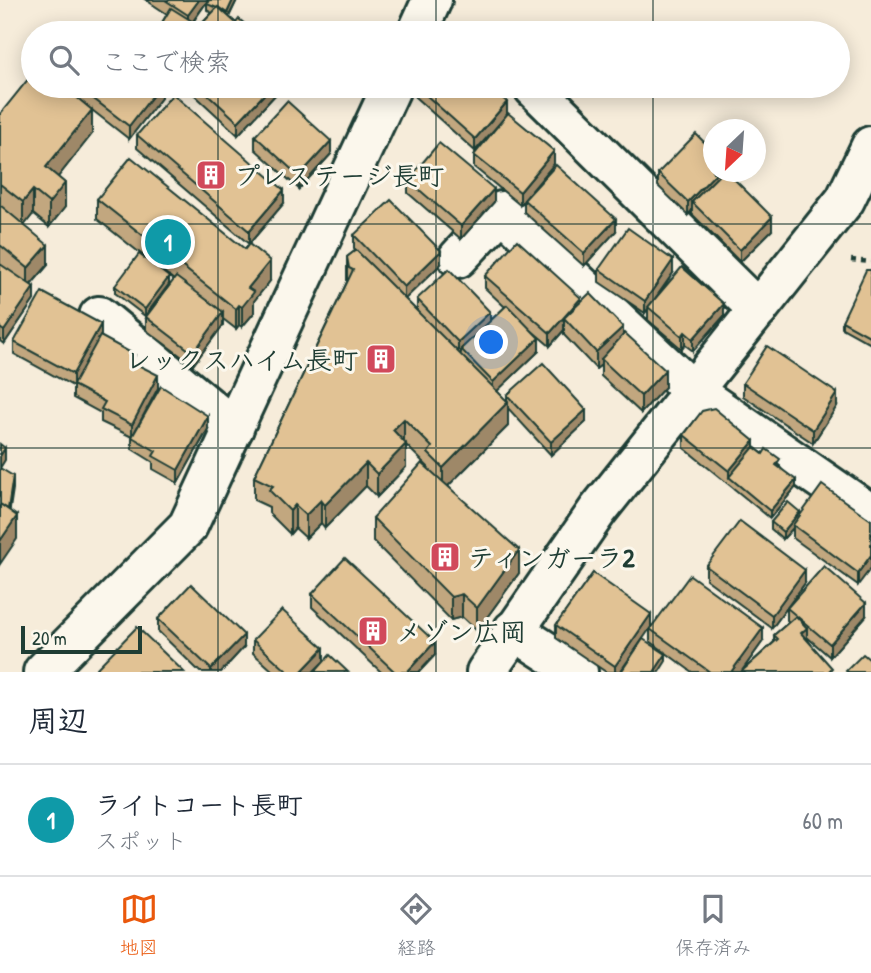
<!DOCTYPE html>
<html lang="ja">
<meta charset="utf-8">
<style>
body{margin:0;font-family:"Patrick Hand","Klee One",sans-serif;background:#f2f2f3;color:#1f2937}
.compass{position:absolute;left:703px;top:119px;width:63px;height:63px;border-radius:50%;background:#fff;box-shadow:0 4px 18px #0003;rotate:205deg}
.scale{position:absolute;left:21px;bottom:18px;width:121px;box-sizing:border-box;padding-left:7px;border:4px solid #1f3d34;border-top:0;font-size:19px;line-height:24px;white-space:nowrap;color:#1f3d34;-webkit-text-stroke:5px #fbf7ec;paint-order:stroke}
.you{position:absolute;left:492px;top:343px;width:24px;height:24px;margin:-18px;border:5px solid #fff;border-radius:50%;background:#1a73e8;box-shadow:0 0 0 10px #1a73e833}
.badge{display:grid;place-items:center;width:46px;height:46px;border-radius:50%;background:#ea580c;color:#fff;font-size:23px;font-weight:700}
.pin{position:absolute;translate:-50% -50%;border:4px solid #fff;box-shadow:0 2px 7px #0006}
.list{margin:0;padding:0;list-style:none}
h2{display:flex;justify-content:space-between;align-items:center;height:91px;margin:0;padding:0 28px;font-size:30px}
h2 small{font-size:23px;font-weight:400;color:#747a83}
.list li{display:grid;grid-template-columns:46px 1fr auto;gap:21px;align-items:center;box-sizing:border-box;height:112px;padding:0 28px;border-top:2px solid #e0e1e3}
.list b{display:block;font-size:26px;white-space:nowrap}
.list p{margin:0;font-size:23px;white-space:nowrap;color:#747a83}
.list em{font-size:23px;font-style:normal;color:#747a83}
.icon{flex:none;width:38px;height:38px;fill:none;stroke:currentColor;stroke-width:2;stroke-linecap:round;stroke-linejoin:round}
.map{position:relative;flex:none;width:871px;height:672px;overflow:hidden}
.search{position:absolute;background:#fff;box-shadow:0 4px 18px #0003;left:21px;right:21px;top:21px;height:77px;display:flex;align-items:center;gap:18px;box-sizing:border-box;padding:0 24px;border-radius:38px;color:#747a83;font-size:26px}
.sheet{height:203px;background:#fff}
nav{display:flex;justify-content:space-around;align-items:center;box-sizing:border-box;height:98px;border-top:2px solid #e0e1e3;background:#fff;font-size:19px;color:#747a83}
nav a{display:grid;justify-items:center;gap:4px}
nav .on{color:#ea580c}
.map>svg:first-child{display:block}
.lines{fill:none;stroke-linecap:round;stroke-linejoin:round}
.street-casing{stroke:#1f3d34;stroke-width:44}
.secondary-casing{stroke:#1f3d34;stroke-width:44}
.path{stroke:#1f3d34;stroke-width:4.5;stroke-dasharray:5 5;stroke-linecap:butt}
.street{stroke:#fbf7ec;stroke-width:38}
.secondary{stroke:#fbf7ec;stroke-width:38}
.wall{fill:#c2a77f;stroke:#1f3d34;stroke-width:2}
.shaded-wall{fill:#9e8868;stroke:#1f3d34;stroke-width:2}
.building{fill:#e1c294;stroke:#1f3d34;stroke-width:2}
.grid{fill:none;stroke:#1f3d34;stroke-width:2;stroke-opacity:0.55}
.labels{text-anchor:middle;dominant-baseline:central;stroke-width:6;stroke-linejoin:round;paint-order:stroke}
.poi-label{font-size:26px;font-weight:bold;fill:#1f3d34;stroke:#fbf7ec;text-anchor:start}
</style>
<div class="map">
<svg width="871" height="672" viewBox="0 0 871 672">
<rect width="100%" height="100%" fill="#f6ecda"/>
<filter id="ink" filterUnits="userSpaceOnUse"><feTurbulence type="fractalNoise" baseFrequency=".0143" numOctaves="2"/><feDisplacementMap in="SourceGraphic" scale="14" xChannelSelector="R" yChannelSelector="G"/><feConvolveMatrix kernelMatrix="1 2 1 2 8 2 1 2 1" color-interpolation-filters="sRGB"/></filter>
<g filter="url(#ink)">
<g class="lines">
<!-- street casing -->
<g class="street-casing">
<g id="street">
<path d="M417,33l15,-33"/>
<path d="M533,87l225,223"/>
<path d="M458,258l44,-47 191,180 178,123"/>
<path d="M99,316l135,112"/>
<path d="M513,630l65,42"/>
<path d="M43,672l145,-146 204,-440"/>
</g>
</g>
<!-- secondary casing -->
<g class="secondary-casing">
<path id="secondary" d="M486,672l112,-162 247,-310 26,-54"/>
</g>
<!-- path -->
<g class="path">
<path d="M463,25l10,8"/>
<path d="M851,260l20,2"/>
</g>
<!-- street -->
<use href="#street" class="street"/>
<!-- secondary -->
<use href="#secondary" class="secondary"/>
</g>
<!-- wall -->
<g class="wall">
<path d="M146,0h62l-15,22 2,9 17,-18 -5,-3v-6l30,-4 -8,17 7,6 19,10h-95v-7l7,-12z"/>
<path d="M33,86h128v12l-32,41 -37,-29v24l-34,43 7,30 -16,20 -16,-13 -9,11 24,40 -17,20 3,15 -30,44 -4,-3v-227z"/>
<path d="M185,86h90v9l-37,40z"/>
<path d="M415,86h73l19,29 47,49 -27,33 89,34 -32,35 -60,-54v-12l-4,5 -46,-38v-12l30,-37 -29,33 -60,-54z"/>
<path d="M137,135l147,68 -35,41 -112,-96z"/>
<path d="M255,136l76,18 -32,35 -44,-40z"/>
<path d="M713,172l59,58 -32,32 -48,-48v-4l-4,5 -30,-29v-13z"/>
<path d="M408,180l86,22 -33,37 -53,-46z"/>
<path d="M97,199l173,82 -16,20v12l-12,14 -3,-2 -3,4 -13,-10v6l-30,40 -47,-35v-13l28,-37 -77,-61z"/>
<path d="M354,235l87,29 -36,35 12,12v-12l73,22 15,-14 -20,-19v-12l96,25 42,35 42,51 -24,26 -40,-37v-11l-5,4 -32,-34v-5l-14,16 -19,-16 8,21 -42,40 10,11v-7l79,27 -35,33 -43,-47v18l-60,60 71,87 -42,58 -15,-14 -11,3 -78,-79v-23l55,-49v-2l-22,-22v22l-29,30 -11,-11 -41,42 -4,-5 -15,15 -11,-10 -5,6 -21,-21v-6l-15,-7v-23l93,-195v-25l9,-7 -2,-2z"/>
<path d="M599,269l74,4 -19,28 70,15 -31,35 -8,-6 -3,4 -34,-29v-12l-3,5 -46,-31z"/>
<path d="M871,270v74l-29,-16v-7z"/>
<path d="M169,284l-24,32 -30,-23v-7z"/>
<path d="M101,337l34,26 23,25 -23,44 73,-3 -30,54 -25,-14v-7l-21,-13v-12l-31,-15v-9l-28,-15v-12l-59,-32v-12z"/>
<path d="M743,383l94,23 -24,37 -70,-47z"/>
<path d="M684,435l70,12 26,19v1l16,20 -26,31 -86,-70z"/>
<path d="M800,515l71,5 -13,65 -65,-47v-10l-10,11 -12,-10v-7z"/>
<path d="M706,566l99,17 -33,45 -66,-49z"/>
<path d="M593,573l27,99h-14l-50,-34v-13z"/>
<path d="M312,594l123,61 -16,17h-38l-69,-65z"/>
<path d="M787,608l79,8 -36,41 -23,-20v2l25,33h-140l-42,-31v-12l113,12 -22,31 33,-30v-7l15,-13 -2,-2z"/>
<path d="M158,619l86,28 -23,25h-21l-42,-41z"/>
<path d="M253,640l71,21 -11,11h-39l-21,-19z"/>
</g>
<!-- shaded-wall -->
<g class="shaded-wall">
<path d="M199,0h9l-20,28v-13z"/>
<path d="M233,0h4l-10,20v-7z"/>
<path d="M195,23v10h-7z"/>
<path d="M160,86l1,12 -32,41v-13z"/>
<path d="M272,86h3v9l-37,40v-13z"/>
<path d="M507,102v13l-32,36v-12z"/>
<path d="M92,110v24l-46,58v-25z"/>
<path d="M331,141v13l-32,35v-13z"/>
<path d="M554,151v13l-34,41v-13z"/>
<path d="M717,172h9l-34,30v8l-4,5v-13z"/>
<path d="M65,183v24l-16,20v-24z"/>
<path d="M494,189v13l-33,37v-13z"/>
<path d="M33,190v24l-10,13v-25z"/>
<path d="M284,190v13l-35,41v-13z"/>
<path d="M772,217v13l-32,32v-12z"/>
<path d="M616,219v12l-32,35v-13z"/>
<path d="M48,245v20l-20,23v-20z"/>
<path d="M441,251v13l-37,36v-13z"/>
<path d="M673,260v13l-28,40v-12z"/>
<path d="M270,261v20l-16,20v12l-12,14v-20l6,-19z"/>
<path d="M169,277v7l-24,32v-7z"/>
<path d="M34,287v13l-30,44v-13z"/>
<path d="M581,298v13l-17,7v12l-14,16v-13z"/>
<path d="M724,304v12l-31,35v-12z"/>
<path d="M239,305v20l-3,4v-20z"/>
<path d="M223,312v13l-30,40v-12z"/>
<path d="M490,312v13l-29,24v4l-3,2v-13z"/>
<path d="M101,324v13l-28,50v-13z"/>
<path d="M623,327v18l-22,14v6l-5,4v-17z"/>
<path d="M685,332v13l-3,4v-13z"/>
<path d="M539,338v13l-46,44v-13z"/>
<path d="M665,370v17l-24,26v-17z"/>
<path d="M158,375v13l-26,49v-12z"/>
<path d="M837,393v13l-24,37v-13z"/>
<path d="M508,402v24l-65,65v-23z"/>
<path d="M586,410v12l-35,33v-13z"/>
<path d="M208,416v13l-30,54v-13z"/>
<path d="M404,419v23l-11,-12z"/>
<path d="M754,441v13l-25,23v-6z"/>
<path d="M406,444v23l-29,30v-23z"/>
<path d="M5,448v12l-5,8v-12z"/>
<path d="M366,463v23l-41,42v-23z"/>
<path d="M13,476v13l-5,33v-13z"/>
<path d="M796,480v7l-26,31v-7z"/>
<path d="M321,500v23l-15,15v-23z"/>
<path d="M295,505v23l-5,6v-23z"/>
<path d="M800,512v7l-7,6v3l-10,11v-7z"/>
<path d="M17,516v23l-17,25v-23z"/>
<path d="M519,550v23l-42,58v-23z"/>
<path d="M871,555v13l-13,17v-12z"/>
<path d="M805,570v13l-33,45v-13z"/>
<path d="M462,594v23l-11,3v-23z"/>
<path d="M866,603v13l-36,41v-13z"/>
<path d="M651,614v13l-31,45h-5v-6z"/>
<path d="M763,628v13l-22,31h-10z"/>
<path d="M807,628v17l-6,-12z"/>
<path d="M244,635v12l-23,25h-10v-3z"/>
<path d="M435,642v13l-16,17h-12z"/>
<path d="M324,648v13l-11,11h-12z"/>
<path d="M666,654v7l-7,11h-5z"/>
</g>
<!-- building -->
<g class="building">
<path d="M165,0h34l-11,15z"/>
<path d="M209,0h24l-6,13 -9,-6 -1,1 -10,-4z"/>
<path d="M218,7l18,16 3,-4 16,14h-62z"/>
<path d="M171,8l24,15 -7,10h-17l-11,-7z"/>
<path d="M33,73v13h30l29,24 -46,57 19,16 -16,20 -16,-13 -10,12 -23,-18v-70z"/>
<path d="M77,86h83l-31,40z"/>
<path d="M199,86h73l-34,36z"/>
<path d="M416,86h72l19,16 -32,37z"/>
<path d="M173,94l111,96 -35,41 -112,-96z"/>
<path d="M287,101l44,40 -32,35 -44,-40z"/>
<path d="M508,113l46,38 -34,41 -46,-37z"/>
<path d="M696,134l17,17v21h4l-29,30 -30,-29z"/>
<path d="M439,143l55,46 -33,37 -53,-46z"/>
<path d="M131,157l114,92 4,-5 21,17 -22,27 6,4 -12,15 -3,-2 -3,4 -139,-110z"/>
<path d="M556,165l60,54 -32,34 -60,-53z"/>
<path d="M722,172h5l45,45 -32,33 -48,-48z"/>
<path d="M391,200l50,51 -37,36 -50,-52z"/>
<path d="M0,205l48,40 -20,23 -28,-23z"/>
<path d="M628,228l45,32 -28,41 -46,-32z"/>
<path d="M517,240l64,58 -31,35 -65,-57z"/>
<path d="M356,250l152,152 -65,66 -15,-15 4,-6 -28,-28 -11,11 13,14 -29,30 -11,-11 -41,42 -4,-5 -15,15 -11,-10 -5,6 -21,-21 4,-4 -19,-9 99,-207 -4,-2 -2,-11z"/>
<path d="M139,254l30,23 -24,32 -30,-23z"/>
<path d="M0,264l34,23 -30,44 -4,-3z"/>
<path d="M682,267l42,37 -31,35 -8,-7 -3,4 -34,-29z"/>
<path d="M449,269l41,43 -32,30 -41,-43z"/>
<path d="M866,270h5v67l-29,-16z"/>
<path d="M176,277l47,35 -30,41 -47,-36z"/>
<path d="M42,292l59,32 -28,50 -59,-32z"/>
<path d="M590,293l33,34 -27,25 -32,-34z"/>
<path d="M507,305l32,33 -46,44 -32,-33z"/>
<path d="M625,333l40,37 -24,26 -40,-37z"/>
<path d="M100,336l35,19 -3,7 26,13 -26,50 -31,-16 4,-7 -32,-17z"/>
<path d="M767,346l70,47 -24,37 -70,-47z"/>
<path d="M543,363l43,47 -35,32 -44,-47z"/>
<path d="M161,386l47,30 -30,54 -25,-14 3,-5 -24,-14z"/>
<path d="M714,408l40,33 -25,30 -45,-36 18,-24z"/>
<path d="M0,444l5,4 -5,8z"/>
<path d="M754,447l9,7 3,-5 14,10 -4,6 20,15 -26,31 -41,-34z"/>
<path d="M422,463l97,87 -42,58 -15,-14 -11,3 -78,-79z"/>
<path d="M0,468l13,8 -5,33 -8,-5z"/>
<path d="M822,485l49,35v35l-13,18 -65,-48z"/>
<path d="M788,502l12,10 -17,20 -12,-10z"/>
<path d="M0,504l17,12 -17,25z"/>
<path d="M740,521l65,49 -33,45 -66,-49z"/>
<path d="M345,558l90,84 -28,30h-12l-83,-78z"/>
<path d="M824,566l42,37 -36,41 -43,-36z"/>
<path d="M593,573l58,41 -36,52 -59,-41z"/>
<path d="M690,575l73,53 -32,44h-21l-60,-43z"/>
<path d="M191,584l53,51 -33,34 -53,-50z"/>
<path d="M282,610l42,38 -23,24h-13l-35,-32z"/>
<path d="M796,616l11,12 -6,5 31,35 -4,4h-87l37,-33 -4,-4z"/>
<path d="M137,627l47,45h-91z"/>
<path d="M643,639l23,15 -12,18h-33z"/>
<path d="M863,654l7,6 1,-1v13h-24l-1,-1z"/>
<path d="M330,655l18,17h-33z"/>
</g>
</g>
<!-- grid -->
<path class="grid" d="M218,0v33M436,0v33M653,0v33M218,86v586M436,86v586M653,86v586M0,224h871M0,448h871"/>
<!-- icons -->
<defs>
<g id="building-square" transform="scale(1.575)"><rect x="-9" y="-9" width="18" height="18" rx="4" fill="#d1495b" stroke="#fbf7ec"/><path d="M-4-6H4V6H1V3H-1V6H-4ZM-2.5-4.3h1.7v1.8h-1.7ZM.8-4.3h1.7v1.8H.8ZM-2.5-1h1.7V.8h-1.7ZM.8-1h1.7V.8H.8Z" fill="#fff"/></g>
</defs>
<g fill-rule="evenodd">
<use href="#building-square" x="211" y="175"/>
<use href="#building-square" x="381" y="359"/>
<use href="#building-square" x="445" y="557"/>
<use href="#building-square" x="373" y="631"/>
</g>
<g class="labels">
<!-- poi labels -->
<g class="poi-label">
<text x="234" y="175">プレステージ長町</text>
<text x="358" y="359" text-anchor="end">レックスハイム長町</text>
<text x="468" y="557">ティンガーラ2</text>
<text x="396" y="631">メゾン広岡</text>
</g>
</g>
</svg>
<svg class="compass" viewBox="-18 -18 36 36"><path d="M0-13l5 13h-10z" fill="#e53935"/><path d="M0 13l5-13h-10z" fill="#747a83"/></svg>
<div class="scale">20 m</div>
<div class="you"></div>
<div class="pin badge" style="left:168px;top:242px;background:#0f9aa8">1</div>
<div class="search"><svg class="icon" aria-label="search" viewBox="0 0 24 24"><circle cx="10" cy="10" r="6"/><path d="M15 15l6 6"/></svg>ここで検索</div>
</div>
<section class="sheet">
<h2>周辺<small></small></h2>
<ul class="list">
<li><span class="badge" style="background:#0f9aa8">1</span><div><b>ライトコート長町</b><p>スポット</p></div><em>60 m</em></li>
</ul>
</section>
<nav>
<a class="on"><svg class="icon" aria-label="map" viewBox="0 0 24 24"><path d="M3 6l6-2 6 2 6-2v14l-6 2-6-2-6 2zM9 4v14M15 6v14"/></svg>地図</a>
<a><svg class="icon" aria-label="directions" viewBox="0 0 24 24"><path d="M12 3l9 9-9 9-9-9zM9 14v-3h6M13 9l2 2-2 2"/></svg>経路</a>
<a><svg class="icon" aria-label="saved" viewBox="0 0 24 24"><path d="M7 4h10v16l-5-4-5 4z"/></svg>保存済み</a>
</nav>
